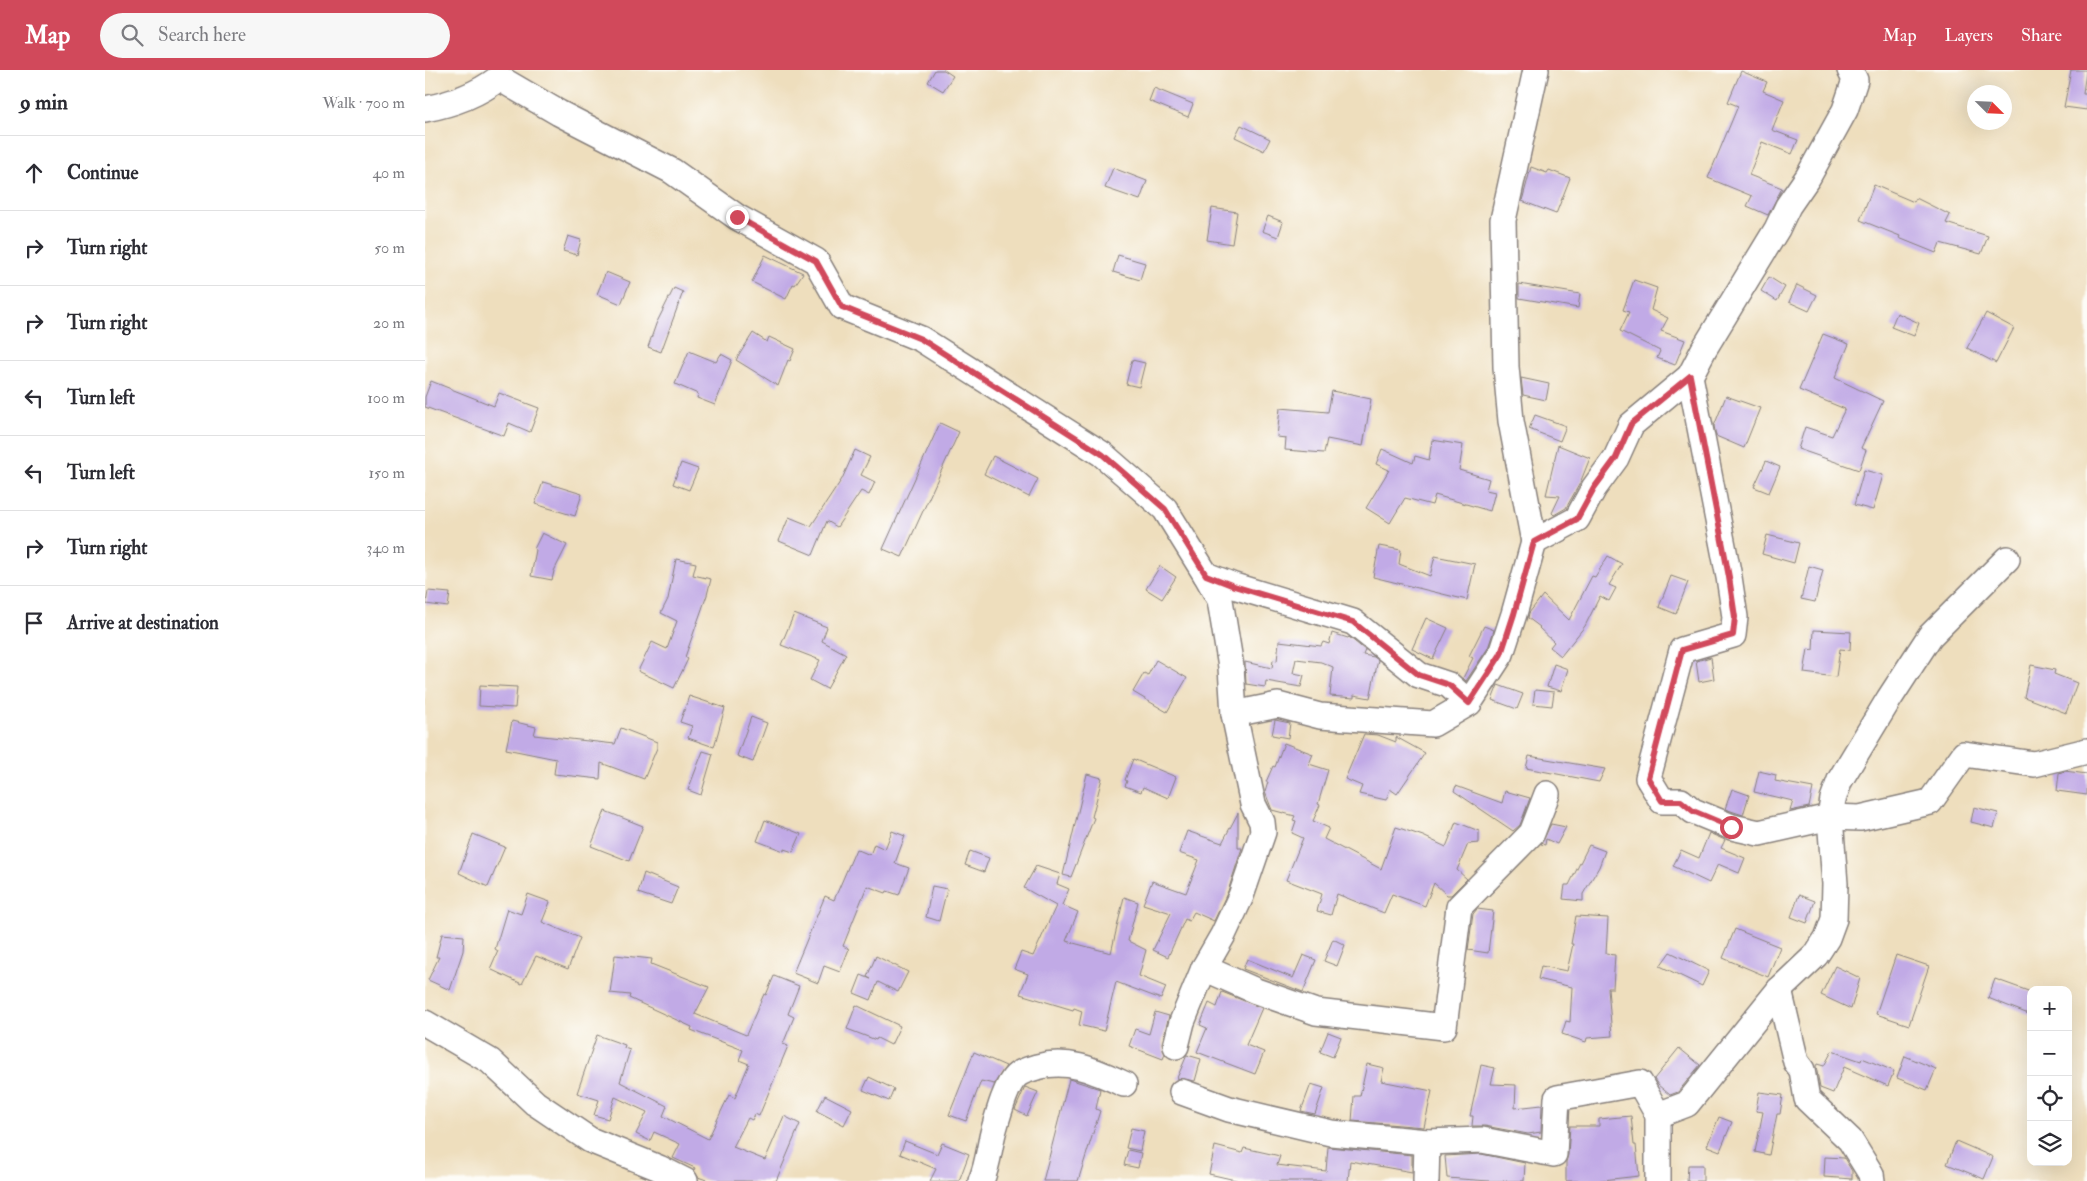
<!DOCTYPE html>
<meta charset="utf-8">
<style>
body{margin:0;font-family:"IM FELL Double Pica",serif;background:#f7f7f7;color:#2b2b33}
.controls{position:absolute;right:15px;bottom:15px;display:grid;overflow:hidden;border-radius:10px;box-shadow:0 5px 20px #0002}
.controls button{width:45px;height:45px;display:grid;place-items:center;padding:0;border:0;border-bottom:1px solid #e1e1e2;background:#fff;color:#2b2b33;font:25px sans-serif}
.compass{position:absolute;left:1542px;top:15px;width:45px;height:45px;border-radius:50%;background:#fff;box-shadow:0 5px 20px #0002;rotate:114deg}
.stop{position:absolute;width:15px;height:15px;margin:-11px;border:4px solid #d1495b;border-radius:50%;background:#fff}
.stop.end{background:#d1495b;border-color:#fff;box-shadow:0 1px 5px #0008}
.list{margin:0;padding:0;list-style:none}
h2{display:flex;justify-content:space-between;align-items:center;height:65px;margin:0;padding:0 20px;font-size:21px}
h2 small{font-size:16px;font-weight:400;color:#7c7c81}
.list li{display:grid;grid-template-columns:32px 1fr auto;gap:15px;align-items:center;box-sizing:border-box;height:75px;padding:0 20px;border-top:1px solid #e1e1e2}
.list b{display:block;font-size:19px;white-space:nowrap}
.list em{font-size:16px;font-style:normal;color:#7c7c81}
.icon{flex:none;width:28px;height:28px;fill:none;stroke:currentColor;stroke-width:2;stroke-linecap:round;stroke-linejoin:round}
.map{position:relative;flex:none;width:1662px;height:1111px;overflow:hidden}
header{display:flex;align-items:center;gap:30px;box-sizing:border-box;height:70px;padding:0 25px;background:#d1495b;color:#fff}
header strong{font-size:24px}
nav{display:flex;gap:28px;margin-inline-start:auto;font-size:18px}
.search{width:350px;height:45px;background:#f7f7f7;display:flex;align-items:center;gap:12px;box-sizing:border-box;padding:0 18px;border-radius:28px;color:#7c7c81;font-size:19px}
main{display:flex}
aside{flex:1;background:#fff}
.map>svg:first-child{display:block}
.building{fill:#c1aae6}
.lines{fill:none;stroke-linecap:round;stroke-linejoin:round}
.minor-casing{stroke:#88807c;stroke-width:28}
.minor{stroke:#fff;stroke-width:25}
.route{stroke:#d1495b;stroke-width:6}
</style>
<header>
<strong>Map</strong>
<div class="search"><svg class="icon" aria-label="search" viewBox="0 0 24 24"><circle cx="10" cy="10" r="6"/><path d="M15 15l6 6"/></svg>Search here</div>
<nav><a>Map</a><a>Layers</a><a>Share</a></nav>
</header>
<main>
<aside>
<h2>9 min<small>Walk · 700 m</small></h2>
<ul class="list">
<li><svg class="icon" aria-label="ahead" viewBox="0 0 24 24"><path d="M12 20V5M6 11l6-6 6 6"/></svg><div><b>Continue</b></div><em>40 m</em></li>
<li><svg class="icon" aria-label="right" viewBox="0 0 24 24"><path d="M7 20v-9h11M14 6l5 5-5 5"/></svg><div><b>Turn right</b></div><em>50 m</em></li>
<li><svg class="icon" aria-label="right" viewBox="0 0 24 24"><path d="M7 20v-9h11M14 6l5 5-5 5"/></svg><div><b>Turn right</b></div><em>20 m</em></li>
<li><svg class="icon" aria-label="left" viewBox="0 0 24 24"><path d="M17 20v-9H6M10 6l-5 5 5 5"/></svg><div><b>Turn left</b></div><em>100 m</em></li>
<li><svg class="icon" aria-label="left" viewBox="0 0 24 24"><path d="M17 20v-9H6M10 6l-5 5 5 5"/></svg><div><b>Turn left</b></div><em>150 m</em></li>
<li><svg class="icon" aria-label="right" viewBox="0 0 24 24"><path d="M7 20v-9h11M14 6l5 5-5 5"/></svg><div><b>Turn right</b></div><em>340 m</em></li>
<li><svg class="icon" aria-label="arrive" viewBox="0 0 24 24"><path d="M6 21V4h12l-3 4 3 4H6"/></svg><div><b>Arrive at destination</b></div></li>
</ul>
</aside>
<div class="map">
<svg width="1662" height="1111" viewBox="0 0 1662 1111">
<rect width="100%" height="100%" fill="#fdfcf7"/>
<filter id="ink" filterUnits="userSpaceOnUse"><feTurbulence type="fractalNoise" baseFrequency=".02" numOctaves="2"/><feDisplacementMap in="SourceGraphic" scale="10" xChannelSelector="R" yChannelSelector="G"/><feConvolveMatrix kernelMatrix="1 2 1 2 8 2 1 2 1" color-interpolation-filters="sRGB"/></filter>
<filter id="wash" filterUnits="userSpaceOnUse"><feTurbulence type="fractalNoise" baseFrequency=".0096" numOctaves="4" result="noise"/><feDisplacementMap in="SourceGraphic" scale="20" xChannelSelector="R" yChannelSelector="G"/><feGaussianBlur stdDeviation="1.12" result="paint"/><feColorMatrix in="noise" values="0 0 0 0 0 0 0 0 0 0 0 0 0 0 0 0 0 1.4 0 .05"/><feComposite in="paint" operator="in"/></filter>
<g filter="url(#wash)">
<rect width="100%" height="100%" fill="#eedebd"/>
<g id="blocks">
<!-- building -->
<g class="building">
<path d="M510,0h9l9,6 -10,15 -15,-9z"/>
<path d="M1646,0h15l-3,24h4v16l-23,-3z"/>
<path d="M1316,1l26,11 -4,9 21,9 -12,30 26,10 -6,14 -30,-12 -13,33 33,13 -14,27 -21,-9 5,-10 -44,-18 30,-72 -10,-4z"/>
<path d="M729,18l39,16 -5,13 -39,-16z"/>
<path d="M816,55l29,14 -6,12 -29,-14z"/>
<path d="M1106,97l16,6 2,-3 21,8 -14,36 -34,-13z"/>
<path d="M688,98l34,13 -7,19 -35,-12z"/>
<path d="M1449,115l40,17 2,-4 34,17 -4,8 42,13 -7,18 -41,-11 -4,10 -37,-15 1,-2 -40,-16z"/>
<path d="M787,138l25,4 -5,32 -25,-4z"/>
<path d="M843,146l15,6 -5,15 -16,-6z"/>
<path d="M143,166l13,4 -4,15 -14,-4z"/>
<path d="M340,185l38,18 -8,12 -2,-1 -7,15 -34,-17z"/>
<path d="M693,185l27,8 -5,17 -27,-8z"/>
<path d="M181,202l24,10 -9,22 -24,-10z"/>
<path d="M1344,207l16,10 -8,14 -16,-10z"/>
<path d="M1209,210l23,8 -6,22 17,8 -7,13 24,9 -10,25 -18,-7 3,-7 -40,-20 9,-19 -6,-2z"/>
<path d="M1094,214l61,10 -2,14 -59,-10z"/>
<path d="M1372,215l20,10 -8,16 -20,-9z"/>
<path d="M249,218l9,4 -22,60 -13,-5 8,-23z"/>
<path d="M1472,243l22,10 -5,13 -23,-9z"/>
<path d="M1561,243l28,15 -18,35 -29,-15z"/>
<path d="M328,263l14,9 2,-5 26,12 -5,12 -2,-1 -10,26 -42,-26z"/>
<path d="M1398,264l26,10 -14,34 48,23 -22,47 5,2 -7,20 -61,-21 7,-22 27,9 13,-27 -46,-19z"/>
<path d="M264,281l27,11 5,-8 11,6 -17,45 -18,-7 1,-4 -23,-10z"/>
<path d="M707,290l13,3 -6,24 -13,-3z"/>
<path d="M1096,308l28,6 -3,16 -23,-5z"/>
<path d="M6,311l63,25 5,-13 40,15 -9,24 -21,-9 -5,13 -79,-29v-10z"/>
<path d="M907,321l39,8 -8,47 -36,-7 -3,14 -39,-3 1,-12 -9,-1 3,-29 48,4z"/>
<path d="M1301,326l34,12 -16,40 -28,-12 -2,-10z"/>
<path d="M1110,345l31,11 -6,15 -31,-12z"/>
<path d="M515,353l19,9 -57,125 -19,-8z"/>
<path d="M1007,370l31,5 -4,25 30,9 -3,11 9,2 -5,19 -55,-16 -3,10 -27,-7 -15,25 -24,-15 23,-38 -13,-6 6,-15 31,14 2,-7 14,4z"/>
<path d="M1133,375l32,13 -10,25 -14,25 -12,7 -2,-2 8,-17 -14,-1z"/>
<path d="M430,380l15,7 -9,18 14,7 -6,13 -8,-4 -24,36 -10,-6 -14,34 -34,-14 10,-24 22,9 31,-47z"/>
<path d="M568,386l45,23 -9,18 -45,-23z"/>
<path d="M1341,391l14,6 -11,26 -15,-6z"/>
<path d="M256,393l17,6 -9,21 -16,-6z"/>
<path d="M1439,400l19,5 -10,35 -19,-5z"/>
<path d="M118,412l39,12 -7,22 -40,-12z"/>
<path d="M117,463l25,12 -13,26 -2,9 -21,-4 5,-26 -2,-1z"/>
<path d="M1342,465l32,8 -5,20 -32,-9z"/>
<path d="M954,476l22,4 -2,14 31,12 5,-20 40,8 -8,36 -94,-23z"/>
<path d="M1183,486l14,8 -13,21 7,3 -7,13 -9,-5 -15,30 -24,30 -11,-9 4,-5 -15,-14 1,-1 -12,-9 1,-5 14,-18 26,25 23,-44 3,1z"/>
<path d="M251,489l20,4 -3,12 18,4 -4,16 -22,62 3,2 -14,29 -36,-17 14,-29 15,7 10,-28 -16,-8 7,-14z"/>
<path d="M735,496l16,11 -14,22 -16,-10z"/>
<path d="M1384,496l14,4 -8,32 -14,-3z"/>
<path d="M1246,506l17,6 -12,32 -17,-7z"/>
<path d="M3,521l22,2 -2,14 -22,-3z"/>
<path d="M369,544l33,13 -5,14 24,13 -19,35 -17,-9 10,-20 -39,-15z"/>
<path d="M1001,548l22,10 -15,31 -21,-10z"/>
<path d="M1059,556l10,4 -6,18 -22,33 -3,-3 10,-20 -4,-2z"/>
<path d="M1389,560l37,2 -1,18 -10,-1 -4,28 -32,-4 4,-24 5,1z"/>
<path d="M907,563l16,5 1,-1 16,13 -2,5 11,2 4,3 -8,38 -16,-3v3l-24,-2 3,-29 -12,-5 -25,-3 -3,14 11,2 -3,12 -35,-6 -1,6 -19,-3 -1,-22 27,6 1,-8 4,1 2,-20 42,5 2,-4 6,2z"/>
<path d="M1286,587l3,22 -15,3 -3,-21z"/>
<path d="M731,590l31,18 -20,34 -34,-20 11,-19 4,2z"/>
<path d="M1129,594l14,5 -7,22 -14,-4z"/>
<path d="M1606,595l24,5 -1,4 23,9 -11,30 -42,-16z"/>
<path d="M55,615l37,2 -2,21 -36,-2z"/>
<path d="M1073,615l25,9 -6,15 -25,-9z"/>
<path d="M1110,620l19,2 -2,14 -19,-2z"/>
<path d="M264,626l36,12 -11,39 -26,-9 4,-12 -12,-4z"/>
<path d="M326,647l16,6 -14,39 -16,-6z"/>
<path d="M850,650l15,3 -2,15 -16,-3z"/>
<path d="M87,651l24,6 -2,8 81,9 6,-16 36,14v6l-13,31 -43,-16 -1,16 -46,-5 2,-15 -50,-10z"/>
<path d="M939,664l14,1 18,7v-5l29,16 -28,41 -7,-5 -4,11 -27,-6 3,-8 -17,-7z"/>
<path d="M859,673l29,11 -4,10 19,6 -10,34 2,1 -7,16 16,7 -5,11 57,30 15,-42 27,9 23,11 10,-25 23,9v12l-11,1 -11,26 10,9 -16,16h-4l-13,-12 -9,23 -33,-12 -8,19 -47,-19 -6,21 -14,-4 5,-17 -36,-14 17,-42 -11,-5 4,-12 -3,-1 2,-4 -23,-6 -7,-18 3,-10h-2l7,-16 2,1z"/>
<path d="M278,681l10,3 -12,41 -13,-5z"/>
<path d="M1104,686l76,13 -6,13 -73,-14z"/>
<path d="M708,689l43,18 -8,21 -25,-11 -2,5 -16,-6 2,-5 -2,-1z"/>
<path d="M1334,701l17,4 -1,6 38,7 -4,19 -19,4 3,-10 -39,-9z"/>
<path d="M1640,701l22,3v21l-30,-4 2,-18z"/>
<path d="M662,704l15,4 -10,39 2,1 -23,59 -8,-2z"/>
<path d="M1031,716l46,17 3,-12 25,7 -10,27 -7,6 -59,-40z"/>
<path d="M1307,719l17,6 -6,20 -18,-6z"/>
<path d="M1549,737l24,6 -4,15 -23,-6z"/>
<path d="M180,741l38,15 -14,35 -38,-15z"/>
<path d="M813,743v35h4l-14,43 -14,30 -20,-9 -5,9 -4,-2 -17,38 -15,-7 18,-37 -28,-9 9,-23 34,12 13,-33 -20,-7 8,-22 35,12z"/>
<path d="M340,750l36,14 -8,18 -9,-3v2l-27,-10z"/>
<path d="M1126,754l15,3 -9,17 -11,-5 -1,6 -4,-1z"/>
<path d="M467,761l13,5 -10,27 14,5 -10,27 -12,-4 -1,2 -19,-7 -24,60 6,3 -9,23 -16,-6 -6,17 -25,-10 32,-77 9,4 22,-51 14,6 4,-11 11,5z"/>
<path d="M1284,763l16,7 -4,8 24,10 -6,15 -21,-9 -9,19 -36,-17 8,-16 18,8z"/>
<path d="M48,764l32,13 -17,40 -29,-14z"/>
<path d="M1164,775l16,6 -6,16 -16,27v7l-20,-2 2,-14h4z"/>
<path d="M545,781l19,7 -5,14 -19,-7z"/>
<path d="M611,796l24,8 -3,10 12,5 -7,16 16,7 -12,29 45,12 13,-56 14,5 -10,39 18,9 -7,26 27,11 -5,12 -45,-17 -12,49 -25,-6 3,-14 -8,-3 -1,2 -53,-16 8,-20 -14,-5 7,-17 12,4 23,-50 -32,-18z"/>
<path d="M219,803l34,14 -7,17 -33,-11z"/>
<path d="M507,816l15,3 -8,32 -13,-4z"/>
<path d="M103,824l22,8 -8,20 38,16 -12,31 -32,-13 -14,28 -32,-15 8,-18 -3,-2 12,-40 14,5z"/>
<path d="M1374,825l16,6 -8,22 -16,-6z"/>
<path d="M1052,839l16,2 -5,42 -20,-3 5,-36z"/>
<path d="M1151,846l32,2 -2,36 9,1 -2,33h-5l4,48 -25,2 -1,4 -24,-8 4,-13 4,1 2,-35 -34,-8 3,-13 26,5 6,-27h-2z"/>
<path d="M1310,859l45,18 -12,30 -45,-19z"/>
<path d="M17,864l22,2 -1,15 -13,39 -22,-10 11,-23h-3z"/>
<path d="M908,869l12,6 -8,21 -13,-5z"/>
<path d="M1245,882l39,19 -7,15 -42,-20z"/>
<path d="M190,885l37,4 -1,5 58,23 -14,27 51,21 18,-41 2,1 8,-19 25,10 -11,28 6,3 -11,27 5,2 -29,70 -4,-2 -3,6 -4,-2 -15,29 32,13 19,-44 16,8 -24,57h-67l-11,-4 -4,-7 1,-2 -22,-10 7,-14 -26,-12 -4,9 -14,-7 11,-22 -32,-15 -7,22 -14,-4 5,-15 -22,-7 20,-58 28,10 -1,3 6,2 -10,32 47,24 -4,10 45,23 21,-44 6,3 14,-34 -10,-4 4,-10 -52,-20 1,-3 -63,-29 1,-3 -20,-2z"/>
<path d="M878,885l13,5 -13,32 -60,-23 4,-10 46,19z"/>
<path d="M1471,885l33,11 -20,59 -33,-11z"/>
<path d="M451,886l32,16 -10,20 -20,-10 -7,18 -17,-7 7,-18 10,4 -4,-2z"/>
<path d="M1410,896l25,12 -9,31 -30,-14z"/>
<path d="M1570,909l36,13v23l-43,-17z"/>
<path d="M797,922l40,16 -16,37 18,7 -9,22 -58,-22 10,-24 -7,-3 9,-22 8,4z"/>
<path d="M431,935l44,21 -9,19 -14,-7 -1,2 -29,-11z"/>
<path d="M730,942l14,4 -7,27 3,11 -2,5 -34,-13 6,-17 14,5z"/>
<path d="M903,962l13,5 -8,20 -13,-5z"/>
<path d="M1254,978l21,17 -22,27 -8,3 -12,-10 -4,-6z"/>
<path d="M1407,981l29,10 1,-3 32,13 -6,15 -44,-19 -11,26 -13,-5 -4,-22 1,-2 7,2z"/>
<path d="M549,982l32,14 -12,18 -13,-3 -15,40 -17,-6z"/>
<path d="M762,985l14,4 -6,22 -18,-3z"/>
<path d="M1480,986l31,13 -9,21 -30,-12z"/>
<path d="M942,994l17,4 -3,13 51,10 -8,36 -72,-6 2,-25h6z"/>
<path d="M1056,995l14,3 -4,16 25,1 -1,23 27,-3 -1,27 -13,2 -43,-8h-13l1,-10h-3z"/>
<path d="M444,1007l25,12 -5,12 -26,-11z"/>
<path d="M644,1009l31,10 -4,20 4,2 -22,70h-35z"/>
<path d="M886,1014l13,4 -9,26 -14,-3z"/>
<path d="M600,1017l13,5 -11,24 -12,-6z"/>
<path d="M1334,1022l24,3 -3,19h-3l-8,41 -14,-3 8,-40 -7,-1z"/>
<path d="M400,1025l27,14 -8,16 -27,-14z"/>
<path d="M1206,1046l3,29h2l3,31 -45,5h-28v-19l2,-7 2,-29h29v-7z"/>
<path d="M1294,1047l13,5 -12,29 -13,-5z"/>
<path d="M706,1058l13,3 -4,20 -14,-3z"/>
<path d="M480,1071l32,13 5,-11 27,11 -10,27h-29l6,-12 -36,-15z"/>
<path d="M1531,1071l37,16 -9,22 -37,-15z"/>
<path d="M790,1076l27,7 2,-5 36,8 -3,9 49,6 2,-24 84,8v17l-62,-11 -2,20h-108l-31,-7z"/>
<path d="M703,1080l13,3 -3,15 -14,-3z"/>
<path d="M1056,1084l44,9 -1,18h-35l-42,-3 -2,-22z"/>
<path d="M1400,1087l19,1 8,13v8l-28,-2z"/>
<path d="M1263,1095h15v16h-16z"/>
</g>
</g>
</g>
<g filter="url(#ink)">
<use href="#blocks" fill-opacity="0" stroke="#88807c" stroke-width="1"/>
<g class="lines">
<!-- minor casing -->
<g class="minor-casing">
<g id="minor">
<path d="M1111,0l-33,150 3,147 5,54 23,121 43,-23 17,-31 22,-30 15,-33 59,-49 39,201 6,40 -2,18 -51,15 -34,128 14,23h19l12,10 39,16 27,6 71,-16 30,1 70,-16 34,-48 70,10 53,-13"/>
<path d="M0,39c27,-5 52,-14 74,-31l60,35 113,58 65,46 79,44 26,46 79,32 181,115 63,55 41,66 28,11 119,36 66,53 30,10 20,18 32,-49 13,-40 20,-72"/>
<path d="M1265,306l14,-27 73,-120 11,-23 20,-29 37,-67 10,-30 -5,-10"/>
<path d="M809,644l44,-9 42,11 113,8 36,-21"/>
<path d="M779,898l52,23 60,21 128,15 15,-120 73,-74 15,-39"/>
<path d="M1354,920l17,72 6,8 5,29 43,41 21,34 1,7"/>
<path d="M0,953l65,38 45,42 55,37 69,28 26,13"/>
<path d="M751,976l6,-24 22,-54 19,-33 18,-39 22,-64 -1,-10 -9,-18 -19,-90 -3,-47 -11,-67 -14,-25"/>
<path d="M757,1022l47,17 102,24 96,9 55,-2 72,14 3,-56 83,-15 18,32 29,-11 92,-114 37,-35 11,-17 7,-19 1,-35 -5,-67 3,-18 7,-19 49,-81 41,-63 77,-77"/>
<path d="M556,1111c7,-16 8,-32 12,-48 4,-14 12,-47 23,-57 5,-5 14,-7 21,-9 32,-9 58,4 87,17"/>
<path d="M1001,1111l1,-39"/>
<path d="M1233,1111v-66"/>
</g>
</g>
<!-- minor -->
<use href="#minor" class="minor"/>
</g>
</g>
<g class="lines" filter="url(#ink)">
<!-- route -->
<path class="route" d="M312,147l79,44 26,46 79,32 181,115 63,55 41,66 28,11 119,36 66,53 30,10 20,18 32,-49 13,-40 20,-72 43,-23 17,-31 22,-30 15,-34 59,-48 39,201 6,40 -2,18 -51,15 -34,128 14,23h19l12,10 38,16"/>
</g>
</svg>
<div class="controls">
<button>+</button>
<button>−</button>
<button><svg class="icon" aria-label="locate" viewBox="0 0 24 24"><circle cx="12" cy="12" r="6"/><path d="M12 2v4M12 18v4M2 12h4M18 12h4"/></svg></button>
<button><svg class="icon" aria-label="layers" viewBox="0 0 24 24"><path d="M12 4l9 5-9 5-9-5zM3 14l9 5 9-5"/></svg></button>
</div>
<svg class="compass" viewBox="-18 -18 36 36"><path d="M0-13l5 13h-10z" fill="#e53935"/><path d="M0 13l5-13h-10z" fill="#7c7c81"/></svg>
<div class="stop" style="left:1306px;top:757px"></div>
<div class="stop end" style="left:312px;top:147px"></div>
</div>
</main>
